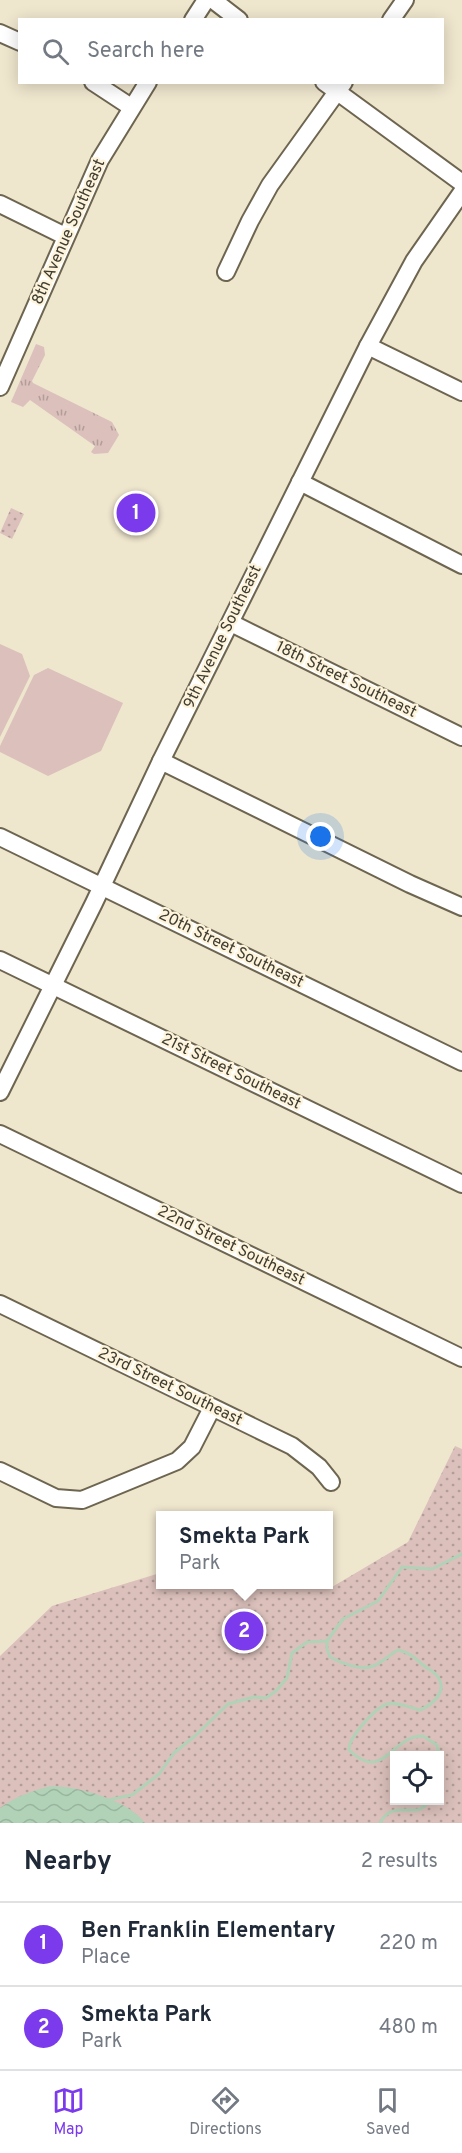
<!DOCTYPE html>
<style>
body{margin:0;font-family:Overpass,sans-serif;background:#f2f2f3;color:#1f2937}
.controls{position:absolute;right:18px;bottom:18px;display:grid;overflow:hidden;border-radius:0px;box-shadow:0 3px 15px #0003}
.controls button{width:54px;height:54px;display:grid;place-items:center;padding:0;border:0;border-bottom:2px solid #e0e1e3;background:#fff;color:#1f2937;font:30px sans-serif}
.you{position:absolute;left:321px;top:837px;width:21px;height:21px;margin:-15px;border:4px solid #fff;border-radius:50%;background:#1a73e8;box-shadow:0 0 0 9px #1a73e833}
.badge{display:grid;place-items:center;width:39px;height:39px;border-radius:50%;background:#7c3aed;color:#fff;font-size:20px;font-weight:700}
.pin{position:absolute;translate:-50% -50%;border:3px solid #fff;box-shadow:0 2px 6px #0006}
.popup{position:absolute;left:156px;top:1511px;width:177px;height:78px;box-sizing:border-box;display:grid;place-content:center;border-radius:0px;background:#fff;filter:drop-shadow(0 2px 4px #0005);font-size:20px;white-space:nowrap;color:#747a83}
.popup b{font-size:22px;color:#1f2937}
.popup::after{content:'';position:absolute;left:50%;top:100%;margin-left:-12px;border:12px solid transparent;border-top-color:#fff}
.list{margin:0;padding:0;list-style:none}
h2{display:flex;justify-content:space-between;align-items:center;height:78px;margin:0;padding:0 24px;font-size:26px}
h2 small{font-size:20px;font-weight:400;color:#747a83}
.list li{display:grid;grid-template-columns:39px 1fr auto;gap:18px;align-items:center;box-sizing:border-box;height:84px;padding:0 24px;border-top:2px solid #e0e1e3}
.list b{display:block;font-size:22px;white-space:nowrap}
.list p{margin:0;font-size:20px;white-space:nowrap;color:#747a83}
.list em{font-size:20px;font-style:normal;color:#747a83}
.icon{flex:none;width:33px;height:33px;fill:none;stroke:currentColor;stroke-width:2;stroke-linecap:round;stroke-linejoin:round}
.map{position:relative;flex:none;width:462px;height:1823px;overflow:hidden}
.search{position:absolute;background:#fff;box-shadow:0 3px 15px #0003;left:18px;right:18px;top:18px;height:66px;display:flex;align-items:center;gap:15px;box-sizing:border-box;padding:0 21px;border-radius:0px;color:#747a83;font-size:22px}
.sheet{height:246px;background:#fff}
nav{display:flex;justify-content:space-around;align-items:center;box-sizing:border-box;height:84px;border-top:2px solid #e0e1e3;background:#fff;font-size:16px;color:#747a83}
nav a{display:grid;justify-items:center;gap:3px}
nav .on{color:#7c3aed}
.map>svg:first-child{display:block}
.grass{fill:url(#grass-tufts)}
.park{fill:url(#park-dots);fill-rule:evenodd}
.pitch{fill:#dbc0bb}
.water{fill:url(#water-waves)}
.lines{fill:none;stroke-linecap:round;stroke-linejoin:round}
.stream{stroke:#b1d2b7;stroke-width:3}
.minor-casing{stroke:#6d6550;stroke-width:20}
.minor{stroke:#fff;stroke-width:16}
.labels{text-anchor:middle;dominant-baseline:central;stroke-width:4.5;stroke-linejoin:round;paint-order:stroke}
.street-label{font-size:16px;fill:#3f3c32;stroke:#fdf4db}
</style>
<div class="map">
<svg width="462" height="1823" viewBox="0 0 462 1823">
<defs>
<pattern id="grass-tufts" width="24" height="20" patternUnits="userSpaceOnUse" patternTransform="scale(1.5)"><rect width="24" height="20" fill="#dbc0bb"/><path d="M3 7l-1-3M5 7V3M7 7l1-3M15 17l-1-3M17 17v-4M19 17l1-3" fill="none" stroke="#b39d99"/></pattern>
<pattern id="park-dots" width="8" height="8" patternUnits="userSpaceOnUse" patternTransform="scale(1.5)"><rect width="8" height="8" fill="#dbc0bb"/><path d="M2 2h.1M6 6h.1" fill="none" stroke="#b39d99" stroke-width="1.8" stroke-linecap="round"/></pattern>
<pattern id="water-waves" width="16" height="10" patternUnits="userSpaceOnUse" patternTransform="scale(1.5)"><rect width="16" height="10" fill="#b1d2b7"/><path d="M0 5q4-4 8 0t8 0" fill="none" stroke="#99b59e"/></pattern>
</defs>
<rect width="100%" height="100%" fill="#efe6ce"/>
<!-- grass -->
<path class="grass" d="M36,344l8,3 1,8 -13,26 1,2 79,39 7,13 -11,18 -14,1 -3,-2 4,-6 -65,-46 -7,7 -12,-5z"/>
<!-- park -->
<g class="park">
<path d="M11,508l13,6 -12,25 -12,-6z"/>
<path d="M455,1446l7,3v374h-462v-167l52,-50 108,-33v11h167l5,3 76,-45zM394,1756h46v44h-46z"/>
</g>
<!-- pitch -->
<g class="pitch">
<path d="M0,644l22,10 8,22 -30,61z"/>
<path d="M48,668l75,35 -22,48 -53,25 -48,-24v-6l34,-71z"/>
</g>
<!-- water -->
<path class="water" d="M51,1786c27,0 77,14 94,37h-145v-15c16,-12 32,-17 51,-22z"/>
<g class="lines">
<!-- stream -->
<g class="stream">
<path d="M439,1756l-2,-11 -14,-9c-4,0 -10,1 -14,3 -22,11 -31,39 -60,11 -1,-12 26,-42 38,-46 10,-3 23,4 33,6 12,-5 28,-18 18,-33 -3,-5 -10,-8 -15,-12 -8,-7 -14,-13 -25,-15 -8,4 -16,13 -25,16 -12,5 -32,-3 -43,-9l-3,-8v-8l16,-22 35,-18 24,-34 30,2 30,-15"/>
<path d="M108,1800l24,-5 27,-21 15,-21 21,-17 33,-32 26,-7 12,1 10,-7 11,-13 5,-25 15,-11 20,-1"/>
<path d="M380,1823c14,-27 40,0 48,-23"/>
</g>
<!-- minor casing -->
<g class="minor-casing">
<g id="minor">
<path d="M213,0l26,20"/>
<path d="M193,20l13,-20"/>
<path d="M391,20l14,-20"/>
<path d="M0,33l20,9"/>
<path d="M93,82l38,25"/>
<path d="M324,82l138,101"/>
<path d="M0,204l65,32"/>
<path d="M226,272l24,-51 20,-36 74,-103"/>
<path d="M368,346l94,46"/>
<path d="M0,387l100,-227 48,-78"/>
<path d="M300,482l162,83"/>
<path d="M231,623l231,114"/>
<path d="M161,761l249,123 52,23"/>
<path d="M0,837l462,225"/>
<path d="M0,960l462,224"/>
<path d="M0,1092l94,-189 67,-142 207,-415 46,-85 48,-69"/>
<path d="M0,1134l462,224"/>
<path d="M0,1304l292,142 27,21 12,15"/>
<path d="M0,1471l56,27 26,2 95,-39 15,-14 20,-39"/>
</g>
</g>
<!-- minor -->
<use href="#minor" class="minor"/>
</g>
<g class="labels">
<!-- street labels -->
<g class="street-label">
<text transform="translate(69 232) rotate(-66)">8th Avenue Southeast</text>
<text transform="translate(223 637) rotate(-64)">9th Avenue Southeast</text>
<text transform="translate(346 680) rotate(26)">18th Street Southeast</text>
<text transform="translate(231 949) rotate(26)">20th Street Southeast</text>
<text transform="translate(231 1072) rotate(26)">21st Street Southeast</text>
<text transform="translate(231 1246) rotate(26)">22nd Street Southeast</text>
<text transform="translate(170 1387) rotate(26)">23rd Street Southeast</text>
</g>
</g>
</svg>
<div class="controls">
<button><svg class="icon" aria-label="locate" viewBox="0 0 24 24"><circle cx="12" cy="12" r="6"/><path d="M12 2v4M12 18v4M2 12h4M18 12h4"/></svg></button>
</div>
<div class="you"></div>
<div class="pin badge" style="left:136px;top:513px">1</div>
<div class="pin badge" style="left:244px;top:1631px">2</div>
<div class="popup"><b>Smekta Park</b>Park</div>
<div class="search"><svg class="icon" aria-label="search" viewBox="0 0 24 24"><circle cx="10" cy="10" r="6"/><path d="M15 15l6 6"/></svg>Search here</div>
</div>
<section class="sheet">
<h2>Nearby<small>2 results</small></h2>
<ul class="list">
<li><span class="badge">1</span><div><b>Ben Franklin Elementary</b><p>Place</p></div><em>220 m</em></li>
<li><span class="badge">2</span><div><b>Smekta Park</b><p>Park</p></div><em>480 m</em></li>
</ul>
</section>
<nav>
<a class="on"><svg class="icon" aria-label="map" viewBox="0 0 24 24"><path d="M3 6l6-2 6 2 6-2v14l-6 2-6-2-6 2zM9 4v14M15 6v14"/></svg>Map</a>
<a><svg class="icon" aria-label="directions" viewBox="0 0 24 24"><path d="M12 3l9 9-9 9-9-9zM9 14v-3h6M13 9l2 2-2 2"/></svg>Directions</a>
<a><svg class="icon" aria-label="saved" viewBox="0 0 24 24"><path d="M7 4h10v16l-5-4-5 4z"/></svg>Saved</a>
</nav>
